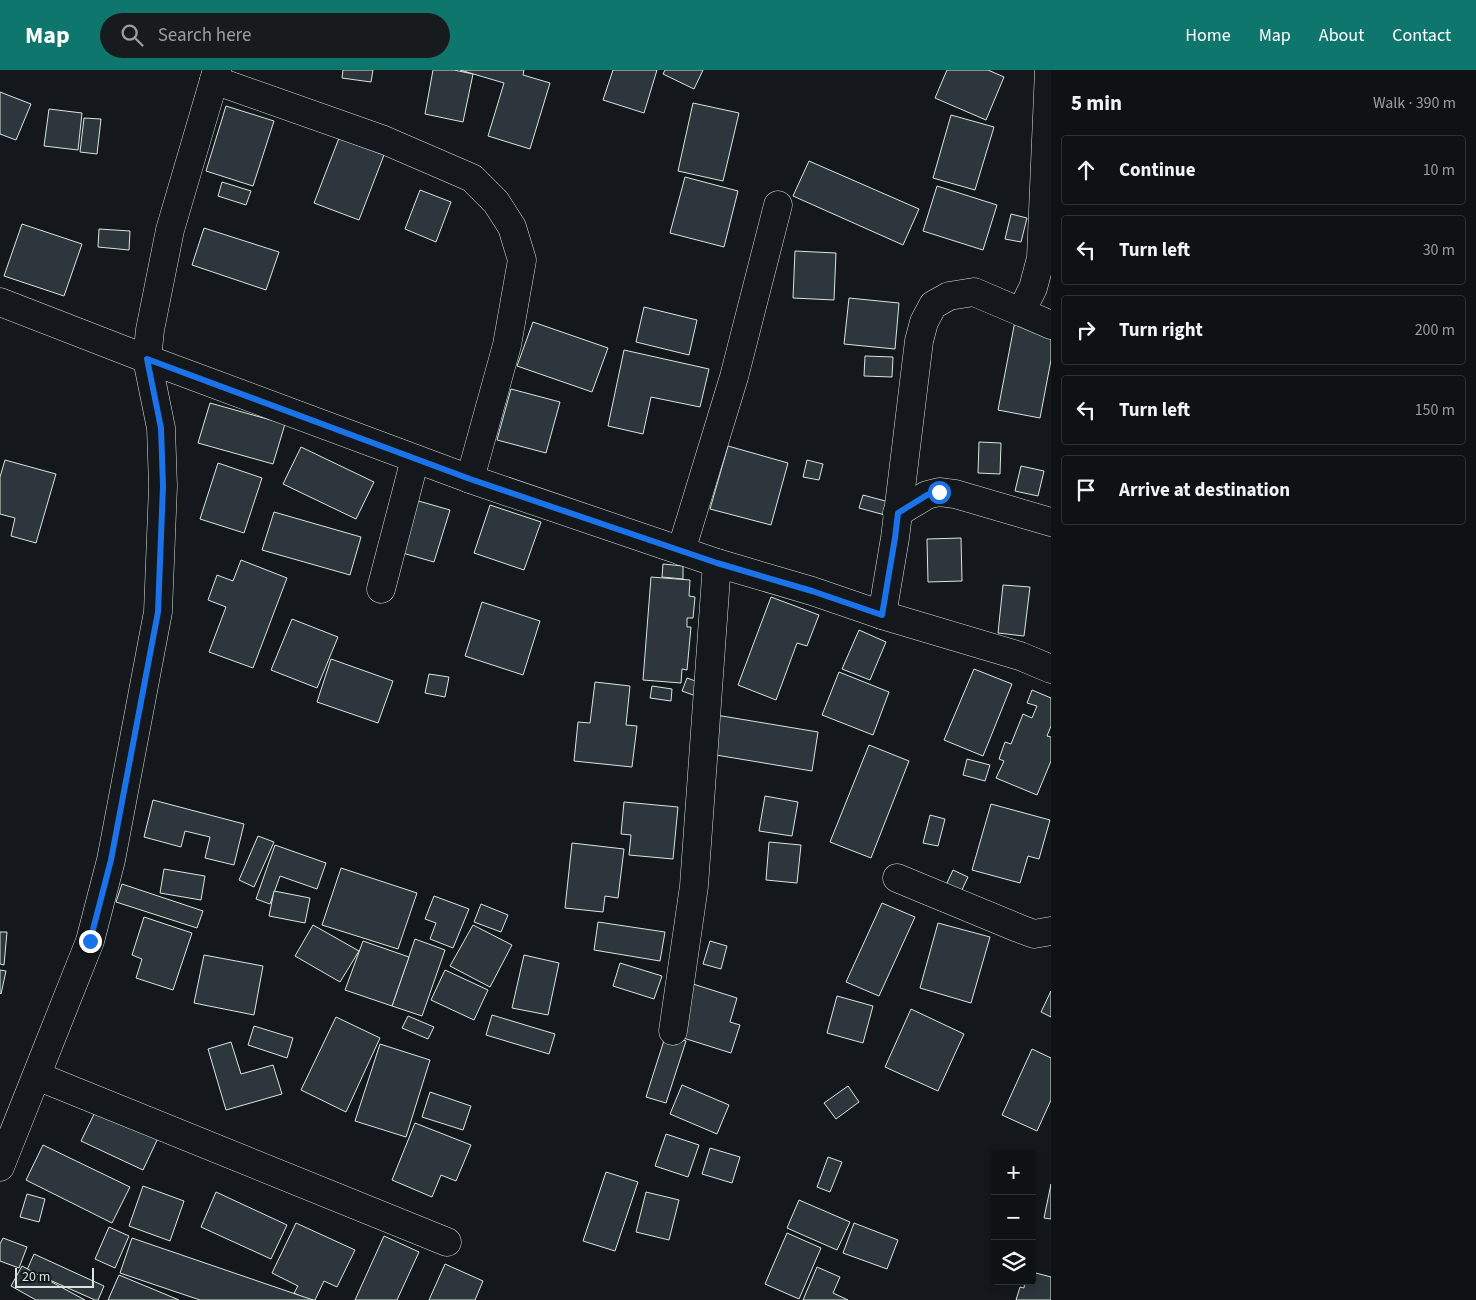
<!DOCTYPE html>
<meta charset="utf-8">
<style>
body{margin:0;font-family:"Source Sans 3",sans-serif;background:#181b1e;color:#f1f3f6}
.controls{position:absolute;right:15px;bottom:15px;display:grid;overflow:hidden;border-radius:5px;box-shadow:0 2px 8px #0003}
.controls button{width:45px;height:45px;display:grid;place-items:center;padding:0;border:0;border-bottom:1px solid #2f3234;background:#0f1215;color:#f1f3f6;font:25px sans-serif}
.scale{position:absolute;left:15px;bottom:12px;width:79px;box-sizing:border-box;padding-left:5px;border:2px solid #d8e6dc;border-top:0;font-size:14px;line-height:18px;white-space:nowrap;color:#d8e6dc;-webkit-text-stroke:4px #14181c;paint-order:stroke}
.stop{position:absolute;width:15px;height:15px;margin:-11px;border:4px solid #1a73e8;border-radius:50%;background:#fff}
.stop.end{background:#1a73e8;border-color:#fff;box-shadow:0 1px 5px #0008}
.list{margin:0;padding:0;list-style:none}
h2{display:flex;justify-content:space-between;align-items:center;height:65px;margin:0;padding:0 20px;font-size:21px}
h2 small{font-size:16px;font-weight:400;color:#9b9ea0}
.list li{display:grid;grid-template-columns:32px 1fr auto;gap:15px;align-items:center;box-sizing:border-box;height:70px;margin:0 10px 10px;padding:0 10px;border:1px solid #2f3234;border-radius:5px}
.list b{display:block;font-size:19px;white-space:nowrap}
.list em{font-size:16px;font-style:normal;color:#9b9ea0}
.icon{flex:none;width:28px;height:28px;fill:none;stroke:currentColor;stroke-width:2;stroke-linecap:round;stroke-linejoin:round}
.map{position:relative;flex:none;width:1051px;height:1230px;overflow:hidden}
header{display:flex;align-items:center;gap:30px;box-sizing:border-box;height:70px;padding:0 25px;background:#0f766e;color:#fff}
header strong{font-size:24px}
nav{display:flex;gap:28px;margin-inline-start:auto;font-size:18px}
.search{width:350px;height:45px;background:#181b1e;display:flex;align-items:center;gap:12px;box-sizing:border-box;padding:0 18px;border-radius:28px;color:#9b9ea0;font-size:19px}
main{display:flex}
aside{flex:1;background:#0f1215}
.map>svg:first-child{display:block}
.building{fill:#2c363c;stroke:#d8e6dc}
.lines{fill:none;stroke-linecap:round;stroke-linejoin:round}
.minor-casing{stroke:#d8e6dc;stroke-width:29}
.minor{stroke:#14181c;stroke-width:28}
.route{stroke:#1a73e8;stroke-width:6}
</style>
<header>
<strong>Map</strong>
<div class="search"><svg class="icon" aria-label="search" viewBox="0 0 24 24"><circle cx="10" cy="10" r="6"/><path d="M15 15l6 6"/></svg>Search here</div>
<nav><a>Home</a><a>Map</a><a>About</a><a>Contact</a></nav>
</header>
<main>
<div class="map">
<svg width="1051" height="1230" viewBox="0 0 1051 1230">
<rect width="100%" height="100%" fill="#14181c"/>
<!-- building -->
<g class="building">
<path d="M343,0h30l-2,12 -29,-4z"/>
<path d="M433,0h21l19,4 -10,48 -38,-8z"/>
<path d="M460,0h64l-1,5 27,8 -20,66 -42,-13 16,-53z"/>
<path d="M613,0h44l-13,43 -41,-13z"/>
<path d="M665,0h38l-9,19 -31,-15z"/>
<path d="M947,0h41l16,7 -18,43 -51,-22z"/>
<path d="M0,22l31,12 -15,36 -16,-6z"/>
<path d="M693,33l46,10 -16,68 -45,-10z"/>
<path d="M226,36l48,15 -21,65 -47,-15z"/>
<path d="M49,39l33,4 -4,37 -34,-4z"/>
<path d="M951,45l43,12 -19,63 -42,-12z"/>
<path d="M84,48l17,1 -4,35 -17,-2z"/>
<path d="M339,68l45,17 -25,65 -45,-17z"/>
<path d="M809,91l110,48 -16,36 -110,-49z"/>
<path d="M685,107l53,14 -14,56 -54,-14z"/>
<path d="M222,112l29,9 -5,14 -28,-9z"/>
<path d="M937,116l60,19 -14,45 -60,-19z"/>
<path d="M420,120l31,12 -15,40 -31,-13z"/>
<path d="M1011,144l16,4 -6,24 -16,-3z"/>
<path d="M22,154l60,20 -18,52 -60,-20z"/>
<path d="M204,158l75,24 -13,38 -74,-25z"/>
<path d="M99,159l31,2 -1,19 -31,-3z"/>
<path d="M795,181l41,2 -2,47 -41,-2z"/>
<path d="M849,228l50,5 -4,46 -51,-5z"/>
<path d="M644,237l53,13 -8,35 -53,-13z"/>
<path d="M1015,251l36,7v32l-11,58 -42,-8z"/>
<path d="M533,252l75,26 -16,44 -75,-26z"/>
<path d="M624,280l85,19 -9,38 -49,-10 -8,37 -35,-8z"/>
<path d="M865,286l28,1 -1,20 -28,-1z"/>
<path d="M511,319l49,13 -14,51 -49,-13z"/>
<path d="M210,333l75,21 -12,40 -75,-21z"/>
<path d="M979,372l22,1 -1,31 -22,-1z"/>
<path d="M728,376l60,17 -17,62 -61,-16z"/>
<path d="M301,377l73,35 -18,37 -73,-35z"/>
<path d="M5,390l51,14 -20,69 -25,-7 4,-18 -15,-4v-37z"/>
<path d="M807,390l16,4 -4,16 -16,-3z"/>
<path d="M218,393l44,15 -18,55 -44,-14z"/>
<path d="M1021,396l23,5 -6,25 -23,-5z"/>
<path d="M863,425l26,7 -4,13 -26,-7z"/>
<path d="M415,430l35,10 -16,52 -35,-10z"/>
<path d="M490,435l51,17 -17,48 -50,-17z"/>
<path d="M274,442l87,25 -11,38 -88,-25z"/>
<path d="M961,468l1,43 -34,1 -1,-43z"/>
<path d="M241,490l46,18 -34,90 -44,-16 17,-45 -18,-7 9,-25 16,6z"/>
<path d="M663,494l20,2v13l-21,-2z"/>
<path d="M651,507l39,3 -1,16 6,1 -2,21h-6v9h4l-4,43 -5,-1 -1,14 -38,-3z"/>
<path d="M1003,515l27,2 -6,49 -26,-3z"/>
<path d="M771,527l48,18 -12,31 -10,-3 -21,57 -38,-15z"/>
<path d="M482,532l58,19 -17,54 -58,-19z"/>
<path d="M292,549l46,18 -21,51 -46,-18z"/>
<path d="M859,560l27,12 -16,38 -28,-11z"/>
<path d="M331,589l62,22 -15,42 -61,-21z"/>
<path d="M974,599l38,15 -29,72 -39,-16z"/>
<path d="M839,602l50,20 -16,43 -51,-20z"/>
<path d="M429,604l20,3 -4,20 -20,-4z"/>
<path d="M687,608l14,5 -5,13 -14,-5z"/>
<path d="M595,612l35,4 -4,39 11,1 -5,41 -58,-6 4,-39 12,1z"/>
<path d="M652,616l20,3 -1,12 -21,-3z"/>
<path d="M1032,620l19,8v28l-4,10 4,1v24l-14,34 -41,-17 8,-17 -5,-2 6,-17 6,2 12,-30 9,4 5,-12 -10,-3z"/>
<path d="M716,645l102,17 -6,39 -102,-17z"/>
<path d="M869,675l40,16 -38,97 -41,-16z"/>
<path d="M967,689l23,6 -5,16 -22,-6z"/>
<path d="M765,726l33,6 -6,34 -33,-5z"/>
<path d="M153,730l91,24 -10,41 -29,-7 5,-21 -25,-6 -4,16 -37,-10z"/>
<path d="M624,732l54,5 -5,52 -44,-4 2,-20 -10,-1z"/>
<path d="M991,734l59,16 -11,39 -11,-3 -8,27 -48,-13z"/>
<path d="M930,745l15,4 -7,27 -15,-3z"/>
<path d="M258,766l16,6 -20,45 -15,-7z"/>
<path d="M769,772l32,3 -4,38 -31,-3z"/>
<path d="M572,773l52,6 -6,49 -13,-2 -2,16 -38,-4z"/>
<path d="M275,775l51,18 -9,26 -37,-13 -10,28 -14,-5z"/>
<path d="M341,798l76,25 -19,56 -76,-24z"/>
<path d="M164,799l41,7 -4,24 -41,-7z"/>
<path d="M953,800l15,7 -7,15 -15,-7z"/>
<path d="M122,814l81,27 -6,17 -81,-26z"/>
<path d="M274,821l36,7 -5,25 -36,-7z"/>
<path d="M434,826l35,13 -16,39 -23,-9 6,-16 -11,-4z"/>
<path d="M882,833l33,14 -36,79 -33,-14z"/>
<path d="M481,834l27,11 -7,17 -27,-10z"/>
<path d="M144,847l48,16 -19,57 -37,-12 6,-19 -10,-4z"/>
<path d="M598,852l67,10 -5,29 -66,-11z"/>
<path d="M938,853l52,14 -19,66 -51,-15z"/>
<path d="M313,855l46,26 -19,31 -45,-26z"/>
<path d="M473,855l39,20 -22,42 -40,-21z"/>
<path d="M0,862h7l-3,33 -4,-1z"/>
<path d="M415,869l30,11 -23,66 -30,-10z"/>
<path d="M363,871l46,16 -17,49 -47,-16z"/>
<path d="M710,871l17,5 -6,23 -18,-5z"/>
<path d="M204,885l59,11 -9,49 -60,-12z"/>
<path d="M524,885l35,8 -11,52 -36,-7z"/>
<path d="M620,893l42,13 -8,23 -41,-13z"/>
<path d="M0,900l6,1 -5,23 -1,-1z"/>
<path d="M445,900l43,20 -14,30 -43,-20z"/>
<path d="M693,914l44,14 -7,24 10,3 -9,28 -54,-17z"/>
<path d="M1051,921v26l-10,-5z"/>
<path d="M837,926l36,10 -10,37 -36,-10z"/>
<path d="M911,939l53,25 -26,57 -53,-24z"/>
<path d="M492,945l63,19 -6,20 -63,-19z"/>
<path d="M408,946l26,11 -6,12 -26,-11z"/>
<path d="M336,947l44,21 -34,74 -45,-22z"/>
<path d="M254,956l39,12 -6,20 -39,-13z"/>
<path d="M666,964l20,7 -20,62 -20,-6z"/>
<path d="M231,972l10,32 32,-9 9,29 -56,16 -18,-61z"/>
<path d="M380,974l50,16 -24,77 -51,-16z"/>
<path d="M1032,979l19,9v42l-14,31 -35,-16z"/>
<path d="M682,1015l47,20 -12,29 -47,-20z"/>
<path d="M848,1016l11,16 -23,17 -12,-16z"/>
<path d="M430,1022l41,14 -8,24 -41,-13z"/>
<path d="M98,1036l61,30 -16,34 -62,-29z"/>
<path d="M415,1053l56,22 -15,36 -15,-6 -9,22 -40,-17z"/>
<path d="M666,1064l33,11 -11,32 -33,-11z"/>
<path d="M43,1075l87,42 -18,36 -86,-43z"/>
<path d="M710,1078l30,9 -8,26 -30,-9z"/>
<path d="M828,1087l14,5 -12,30 -13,-5z"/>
<path d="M606,1102l32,10 -23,69 -32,-10z"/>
<path d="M1051,1114v35l-7,-1z"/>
<path d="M143,1116l41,15 -14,40 -41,-15z"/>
<path d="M216,1122l71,33 -16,34 -70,-32z"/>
<path d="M646,1122l33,8 -10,40 -33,-8z"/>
<path d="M27,1124l18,5 -6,23 -19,-5z"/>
<path d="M799,1130l51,22 -13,28 -50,-22z"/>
<path d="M296,1153l59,27 -18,37 -13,-6 -9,19h-7l-14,-7 4,-7 -26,-13z"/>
<path d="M854,1153l44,17 -11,29 -44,-16z"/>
<path d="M109,1157l20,9 -14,32 -20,-9z"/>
<path d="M787,1163l34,15 -22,51 -34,-15z"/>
<path d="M384,1166l35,16 -22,48h-42z"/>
<path d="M3,1168l24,9 -8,21 -19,-7v-17z"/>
<path d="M132,1168l181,62h-113l-80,-27z"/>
<path d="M34,1184l70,32 -6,14h-3l-68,-30z"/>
<path d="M445,1194l38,17 -8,19h-46z"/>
<path d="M22,1196l63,34h-49l-25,-14z"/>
<path d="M817,1197l23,10 -7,16 15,7h-45z"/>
<path d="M1032,1202l19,5v23h-35l4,-13 4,1 1,-7h7z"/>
<path d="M119,1205l60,25h-71z"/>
</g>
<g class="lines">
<!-- minor casing -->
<g class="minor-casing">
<g id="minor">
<path d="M214,10l170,60 88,38 24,24 16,25 10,33 -15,85 -37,134"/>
<path d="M0,232l147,57 323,120 247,84 95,28 70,24 138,41 31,13"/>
<path d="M1021,242l30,13"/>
<path d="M897,443l30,-18 12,-3 16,2 96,28"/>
<path d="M681,481l53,-174 44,-172"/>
<path d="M381,519l34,-130"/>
<path d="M882,545l13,-77 24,-197 5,-19 9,-17 16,-9 25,-4 47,20 12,-24 8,-30 8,-188"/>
<path d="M897,808l121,50 16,6 17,-3"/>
<path d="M673,961l21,-145 23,-323"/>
<path d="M37,1006l410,166"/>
<path d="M0,1097l90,-226 21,-81 47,-248 5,-126 -2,-58 -14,-69 3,-29 20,-100 47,-160"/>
</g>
</g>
<!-- minor -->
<use href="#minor" class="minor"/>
</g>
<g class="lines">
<!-- route -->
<path class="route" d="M90,871l21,-81 47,-248 5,-126 -2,-58 -14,-69 323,120 247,84 95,28 70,24 13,-77 3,-25 29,-18 12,-3"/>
</g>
</svg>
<div class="controls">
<button>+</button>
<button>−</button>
<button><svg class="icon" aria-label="layers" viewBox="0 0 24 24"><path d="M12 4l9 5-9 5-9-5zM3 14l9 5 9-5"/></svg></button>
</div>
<div class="scale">20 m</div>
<div class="stop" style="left:939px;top:422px"></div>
<div class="stop end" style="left:90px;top:871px"></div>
</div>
<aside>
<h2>5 min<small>Walk · 390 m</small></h2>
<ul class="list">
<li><svg class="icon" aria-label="ahead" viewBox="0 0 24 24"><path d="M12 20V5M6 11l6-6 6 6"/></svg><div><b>Continue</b></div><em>10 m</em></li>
<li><svg class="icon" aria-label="left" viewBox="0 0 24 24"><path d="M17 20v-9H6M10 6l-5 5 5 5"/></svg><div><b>Turn left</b></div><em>30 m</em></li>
<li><svg class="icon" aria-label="right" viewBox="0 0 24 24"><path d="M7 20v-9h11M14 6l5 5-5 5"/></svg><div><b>Turn right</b></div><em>200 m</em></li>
<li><svg class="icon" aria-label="left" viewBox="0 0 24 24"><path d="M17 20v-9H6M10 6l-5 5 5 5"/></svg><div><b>Turn left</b></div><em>150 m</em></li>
<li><svg class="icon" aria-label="arrive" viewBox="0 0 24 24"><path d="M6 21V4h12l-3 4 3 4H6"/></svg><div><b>Arrive at destination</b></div></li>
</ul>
</aside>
</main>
